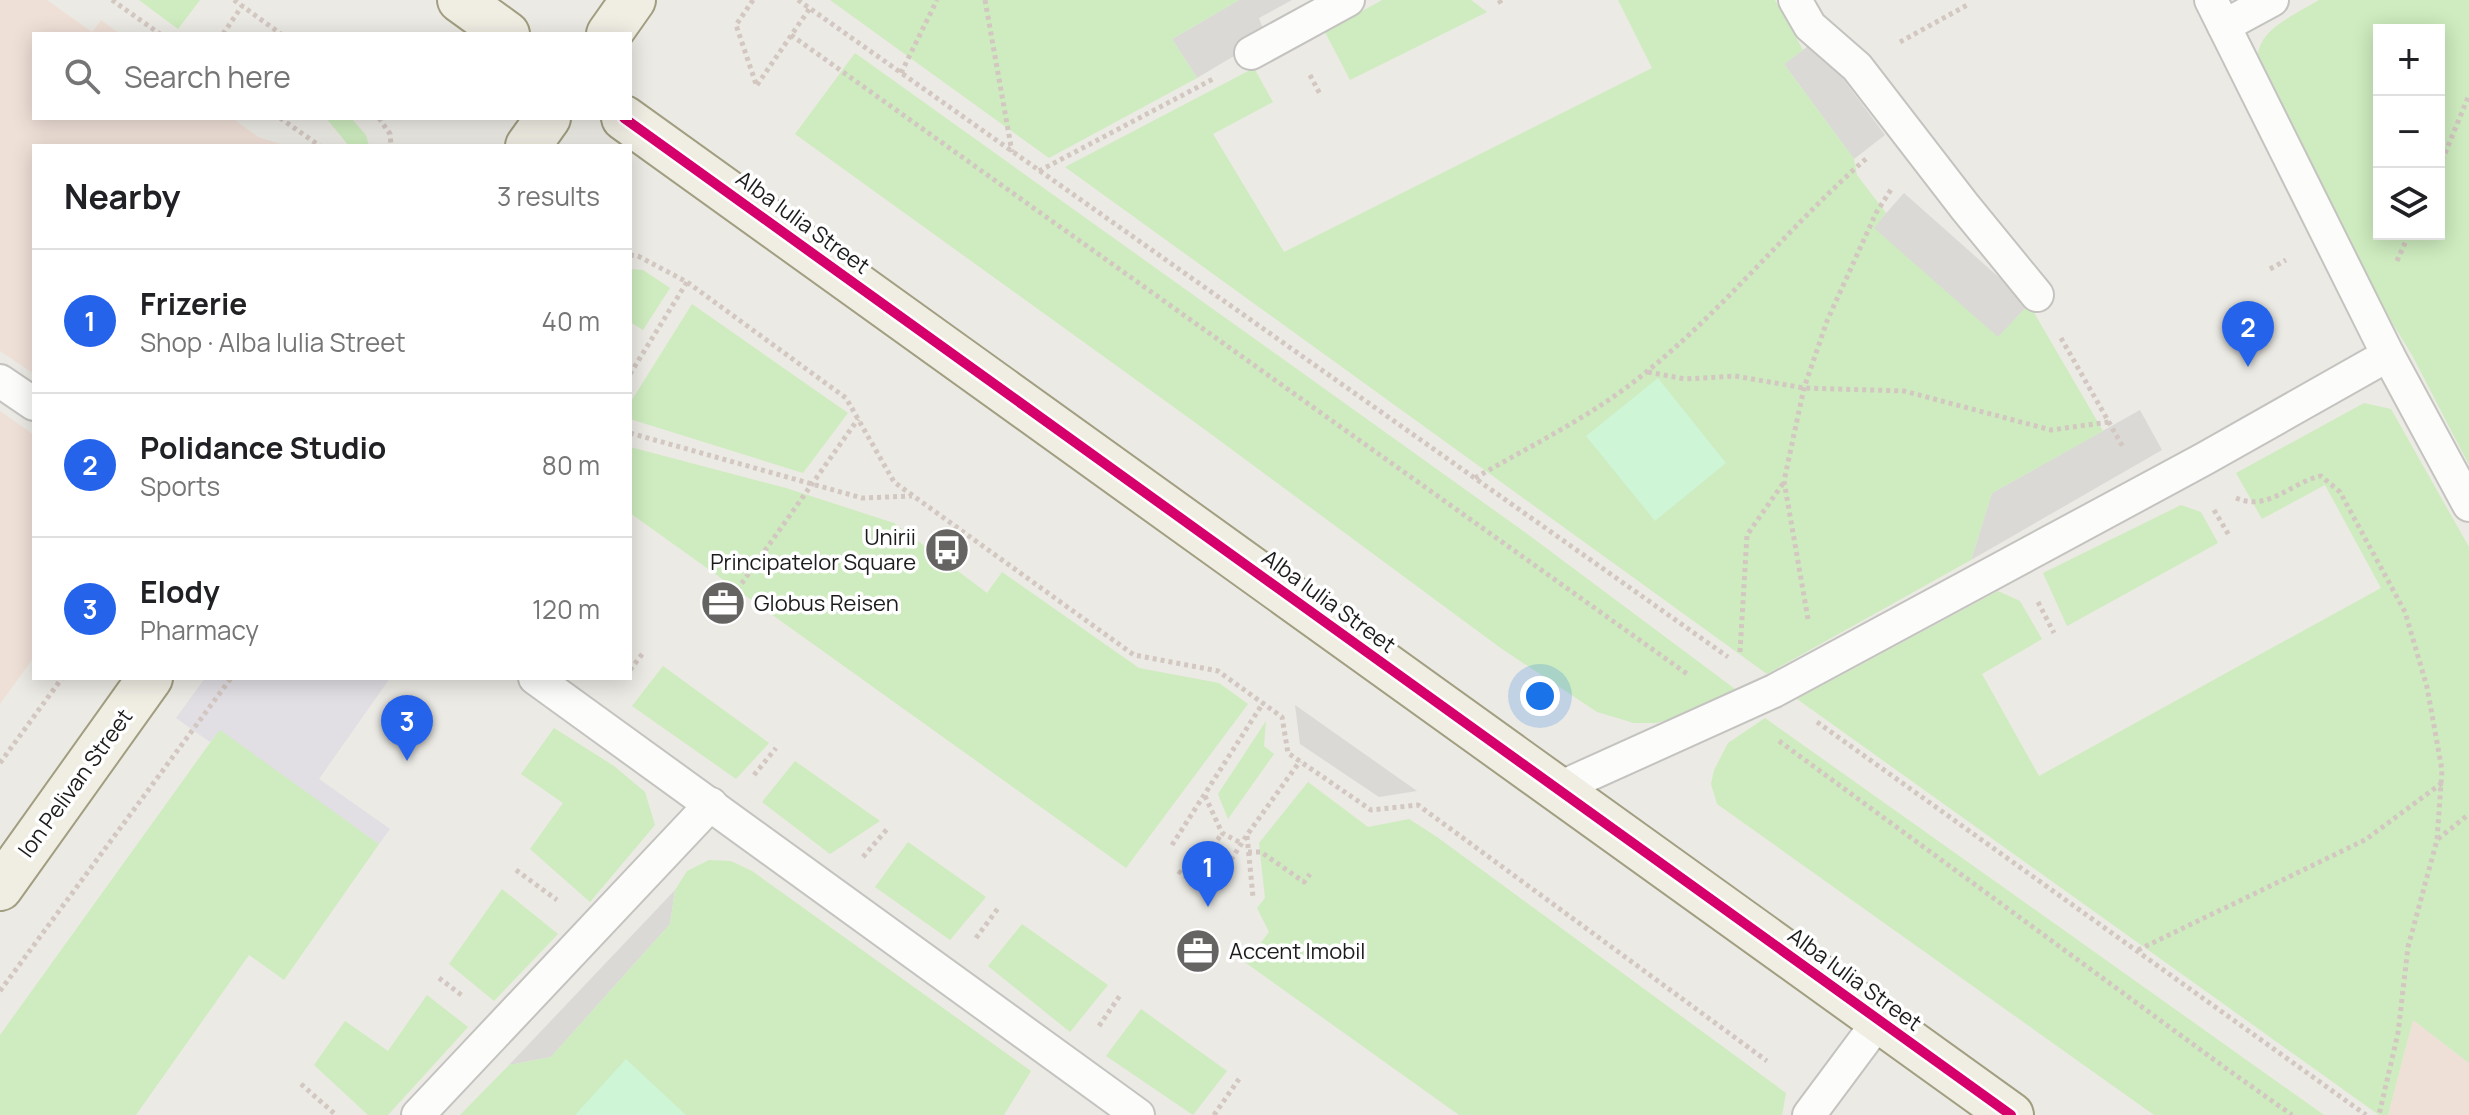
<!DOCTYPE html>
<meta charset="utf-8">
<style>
body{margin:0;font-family:Manrope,sans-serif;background:#f2f2f2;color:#202124}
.controls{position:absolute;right:24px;top:24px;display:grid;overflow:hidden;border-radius:0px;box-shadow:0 4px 20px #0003}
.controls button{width:72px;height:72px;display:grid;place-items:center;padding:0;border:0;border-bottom:2px solid #e0e0e0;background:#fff;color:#202124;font:40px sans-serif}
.you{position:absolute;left:1540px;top:696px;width:28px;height:28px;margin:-20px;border:6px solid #fff;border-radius:50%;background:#1a73e8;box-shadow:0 0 0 12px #1a73e833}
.badge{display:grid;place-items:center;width:52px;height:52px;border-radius:50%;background:#2563eb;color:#fff;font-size:26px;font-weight:700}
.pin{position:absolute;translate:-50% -66px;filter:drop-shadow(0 2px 4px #0008)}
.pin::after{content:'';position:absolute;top:42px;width:28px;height:24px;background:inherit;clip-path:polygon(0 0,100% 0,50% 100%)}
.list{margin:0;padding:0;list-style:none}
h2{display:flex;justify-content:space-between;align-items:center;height:104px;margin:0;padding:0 32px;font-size:34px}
h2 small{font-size:26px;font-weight:400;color:#757577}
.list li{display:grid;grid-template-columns:52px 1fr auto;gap:24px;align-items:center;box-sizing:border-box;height:144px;padding:0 32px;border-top:2px solid #e0e0e0}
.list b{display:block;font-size:30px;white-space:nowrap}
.list p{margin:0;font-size:26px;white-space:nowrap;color:#757577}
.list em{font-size:26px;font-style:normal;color:#757577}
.icon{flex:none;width:44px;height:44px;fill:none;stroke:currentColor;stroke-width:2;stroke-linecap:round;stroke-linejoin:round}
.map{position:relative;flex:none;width:2469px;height:1115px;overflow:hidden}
.search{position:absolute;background:#fff;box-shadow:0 4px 20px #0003;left:32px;top:32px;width:600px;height:88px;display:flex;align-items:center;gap:20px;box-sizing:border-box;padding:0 28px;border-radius:0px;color:#757577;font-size:30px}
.panel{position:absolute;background:#fff;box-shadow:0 4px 20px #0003;left:32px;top:144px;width:600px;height:536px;border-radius:0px}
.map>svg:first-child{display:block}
.residential{fill:#dad9d6}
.commercial{fill:#efe0d7}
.grass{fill:#ceecbf;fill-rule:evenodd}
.park{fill:#cff5d7}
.plaza{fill:#e1dee4}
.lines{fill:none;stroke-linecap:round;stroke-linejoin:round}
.lane-casing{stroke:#c4c3c0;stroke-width:36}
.primary-casing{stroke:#a19e81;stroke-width:48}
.path{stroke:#d3c7c1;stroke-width:5;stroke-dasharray:4 4;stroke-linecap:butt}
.lane{stroke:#fcfcfb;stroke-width:32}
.primary{stroke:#f0ede3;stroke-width:44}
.cycleway-casing{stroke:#fff;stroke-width:15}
.cycleway{stroke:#d6006c;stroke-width:10}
.labels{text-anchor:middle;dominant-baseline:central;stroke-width:7;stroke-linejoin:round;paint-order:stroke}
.street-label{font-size:22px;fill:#1c1c1c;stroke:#fff}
.poi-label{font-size:22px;fill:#1c1c1c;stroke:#fff;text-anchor:start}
</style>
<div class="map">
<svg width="2469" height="1115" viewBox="0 0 2469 1115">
<rect width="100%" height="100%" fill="#eceae4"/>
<!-- residential -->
<g class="residential">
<path d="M1239,0h53l-33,18 7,19 -69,41 -25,-39z"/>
<path d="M1815,41l70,94 -31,24 -70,-95z"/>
<path d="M1904,193l125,111 -31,34 -125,-110z"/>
<path d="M2140,410l22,40 -191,110 21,-67z"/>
<path d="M1295,705l122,86 -38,6 -79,-53z"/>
<path d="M675,890l-5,34 -119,133 -42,8z"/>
</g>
<!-- commercial -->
<g class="commercial">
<path d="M0,0h47l45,32 9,-12 19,14h-86v84h198l26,19 29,9h-253v228l-34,-23z"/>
<path d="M0,411l34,24v222l-34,47z"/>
<path d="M2413,1020l56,43v52h-81z"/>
</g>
<!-- grass -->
<g class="grass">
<path d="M139,0h61l-22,29z"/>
<path d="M830,0h409l-67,39 25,39 -148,80z"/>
<path d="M1382,0h89l16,12 -137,68 -25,-48z"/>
<path d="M1618,0h157l28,50 -19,14 70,95 3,16 29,38 -12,15 124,109 31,-33 74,127 -111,62 -21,67 -204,114 -702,-507 189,-99 19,34 -60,32 71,118 368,-184z"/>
<path d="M2319,0h150v465l-57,-110 -79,-128 -78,-161c2,-10 4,-22 11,-30 11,-14 38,-27 53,-36zM2379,30h60v204h-60z"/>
<path d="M855,53l671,480 209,156 -50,26 -29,8h-22l-37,-11 -95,-63 -302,-223 -405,-292z"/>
<path d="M326,118h25l15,17 3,11h-20z"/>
<path d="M630,269l13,1 27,18 -27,42 -13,-8z"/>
<path d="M692,304l156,109 -45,60 -173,-54v-16z"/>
<path d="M2364,403l27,6 78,138v516l-56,-43 -25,95h-9l-582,-416 201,-108 22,10 22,38 -60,35 57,102 342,-188 -56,-103 -63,34 -26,-46z"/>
<path d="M630,447l156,41 108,35 93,70 15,-21 137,96 80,15 29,21 -122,164 -496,-355z"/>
<path d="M2181,505l20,7 17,31 -151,83 -24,-53z"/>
<path d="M663,666l106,77 -33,36 -104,-73z"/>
<path d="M1765,718l559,397h-170l-437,-311 -6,-20 3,-14 14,-27z"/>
<path d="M1266,721l-2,25 10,8 -46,65 -10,-25z"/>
<path d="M554,728l60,38 31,26 10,33 -65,77 -60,-53 33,-46 -42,-29z"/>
<path d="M220,729l159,115 -95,136 -35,-25 -113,160h-136v-80z"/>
<path d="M795,761l85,60 -50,33 -68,-52z"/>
<path d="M1308,782l60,45 41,-8 28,18 349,256 -4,22h-323l-213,-152 23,-31 -12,-24 8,-10 -6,-55z"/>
<path d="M908,842l78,55 -36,43 -75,-53z"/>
<path d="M709,860l22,1 21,10 279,200 -27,44h-544l49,-50 42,-8 119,-133 5,-34 12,-19z"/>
<path d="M502,889l56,45 -64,67 -45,-37z"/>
<path d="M1022,924l86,61 -38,47 -82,-66z"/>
<path d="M427,995l41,32 -80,88h-20l-54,-50 31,-44 43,30z"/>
<path d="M1141,1009l86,62 -34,44 -87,-59z"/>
</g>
<!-- park -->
<g class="park">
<path d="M1658,378l68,85 -71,58 -69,-85z"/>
<path d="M626,1059l60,56h-111z"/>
</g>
<!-- plaza -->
<path class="plaza" d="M205,678h185l-71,101 71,50 -11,15 -159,-114 -10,12 -34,-24z"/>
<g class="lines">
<!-- lane casing -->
<g class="lane-casing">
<g id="lane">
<path d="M1795,0l15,26 47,41 108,140 72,88"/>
<path d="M2211,0l177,355"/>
<path d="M2224,26l48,-26"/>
<path d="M1251,53l97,-53"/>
<path d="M0,381l34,23"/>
<path d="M535,678l603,437"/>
<path d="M1557,789l217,-98 430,-232 184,-104 81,150"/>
<path d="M418,1115l293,-311"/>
<path d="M1809,1115l70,-94"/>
</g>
</g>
<!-- primary casing -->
<g class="primary-casing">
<g id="primary">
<path d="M460,0l47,34"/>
<path d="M609,34l24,-34"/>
<path d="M624,118l1387,997"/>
<path d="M528,146l20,-28"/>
<path d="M0,888l150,-210"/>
</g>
</g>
<!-- path -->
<g class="path">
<path d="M112,0l48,34"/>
<path d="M234,0l47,34"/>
<path d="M753,0l-17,25 20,59"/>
<path d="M798,0l930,657"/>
<path d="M985,0l27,152"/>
<path d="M1499,0l3,5"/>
<path d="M223,34l19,-28"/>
<path d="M791,35l899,641"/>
<path d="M1900,42l69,-38"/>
<path d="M901,73l36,-73"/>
<path d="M1310,75l11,21"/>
<path d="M757,85l53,-77"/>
<path d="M280,118l40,28"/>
<path d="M379,118l11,16 1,12"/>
<path d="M2439,168l30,-73"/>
<path d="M1039,171l174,-92"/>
<path d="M630,255l8,1 49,26 159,116 48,84 240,173 84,16 64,46 6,36 83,57 47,-5 349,256"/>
<path d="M2397,261l12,-27"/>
<path d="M2270,269l16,-9"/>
<path d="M2061,338l62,109"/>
<path d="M1648,372l37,7 50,-3 69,12 100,3 147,39 58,-8"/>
<path d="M630,374l57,-92"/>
<path d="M630,433l232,65 50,-2"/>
<path d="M1475,478c57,-33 119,-63 170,-105 81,-65 145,-148 223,-216"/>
<path d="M2236,498c33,14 55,-16 85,-22l19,16 65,120 22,75 15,83 -5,70 -29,107 -10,86 -19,82"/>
<path d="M2214,510l16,27"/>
<path d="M737,590l121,-171"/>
<path d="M2038,602l16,31"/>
<path d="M1808,619l-24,-138 20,-93 23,-67 49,-108 16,-25"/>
<path d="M1740,652l7,-117 37,-53"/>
<path d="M630,670l13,-17"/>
<path d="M1817,722l549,393"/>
<path d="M1779,741l445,326 68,48"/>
<path d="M0,763l62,-85"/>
<path d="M754,775l22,-27"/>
<path d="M1205,796l17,37 19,10"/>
<path d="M1247,836l6,61"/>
<path d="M2438,839l31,-25"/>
<path d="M1172,845l91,-142"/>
<path d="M1248,852h13l43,30 6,-8"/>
<path d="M863,857l25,-29"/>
<path d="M516,870l41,30"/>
<path d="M1178,871l13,9 31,-47"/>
<path d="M1218,880l29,-45 53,-74"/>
<path d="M976,938l23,-31"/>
<path d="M2138,950l227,-110 77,-57"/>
<path d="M439,978l25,19"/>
<path d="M0,991l231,-313"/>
<path d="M1099,1026l22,-32"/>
<path d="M301,1084l35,31"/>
<path d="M1214,1115l25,-36"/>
</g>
<!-- lane -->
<use href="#lane" class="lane"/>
<!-- primary -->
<use href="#primary" class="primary"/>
<!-- cycleway casing -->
<g class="cycleway-casing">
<path id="cycleway" d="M624,118l1387,997"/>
</g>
<!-- cycleway -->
<use href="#cycleway" class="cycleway"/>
</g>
<!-- icons -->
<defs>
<g id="bus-disc" transform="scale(2.3)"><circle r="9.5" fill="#656462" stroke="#fff"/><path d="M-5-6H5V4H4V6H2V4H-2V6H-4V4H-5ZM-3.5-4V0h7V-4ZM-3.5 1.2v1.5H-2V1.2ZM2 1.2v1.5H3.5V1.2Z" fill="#fff"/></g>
<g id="office-disc" transform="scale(2.3)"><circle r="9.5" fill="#656462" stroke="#fff"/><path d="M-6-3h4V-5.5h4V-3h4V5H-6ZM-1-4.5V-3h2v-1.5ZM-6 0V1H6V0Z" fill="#fff"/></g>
</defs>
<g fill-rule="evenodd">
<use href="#bus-disc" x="947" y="550"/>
<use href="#office-disc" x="723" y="603"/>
<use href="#office-disc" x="1198" y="951"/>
</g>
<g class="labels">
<!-- street labels -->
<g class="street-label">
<text transform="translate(803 222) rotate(36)">Alba Iulia Street</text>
<text transform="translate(1329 601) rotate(36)">Alba Iulia Street</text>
<text transform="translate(75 783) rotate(-54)">Ion Pelivan Street</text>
<text transform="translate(1855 979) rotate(36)">Alba Iulia Street</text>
</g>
<!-- poi labels -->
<g class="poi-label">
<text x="916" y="537" text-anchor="end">Unirii<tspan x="916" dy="25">Principatelor Square</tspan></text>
<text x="754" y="603">Globus Reisen</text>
<text x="1229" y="951">Accent Imobil</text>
</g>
</g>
</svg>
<div class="controls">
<button>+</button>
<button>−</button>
<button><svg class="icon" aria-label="layers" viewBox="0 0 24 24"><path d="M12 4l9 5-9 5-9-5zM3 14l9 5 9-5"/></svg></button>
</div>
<div class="you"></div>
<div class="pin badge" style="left:1208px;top:907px">1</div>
<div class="pin badge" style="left:2248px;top:367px">2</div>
<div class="pin badge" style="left:407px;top:761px">3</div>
<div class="search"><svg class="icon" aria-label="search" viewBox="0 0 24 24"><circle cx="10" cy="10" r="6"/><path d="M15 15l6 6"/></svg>Search here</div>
<section class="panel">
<h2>Nearby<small>3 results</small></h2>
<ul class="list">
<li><span class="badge">1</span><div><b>Frizerie</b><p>Shop · Alba Iulia Street</p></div><em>40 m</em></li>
<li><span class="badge">2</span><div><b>Polidance Studio</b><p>Sports</p></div><em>80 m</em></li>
<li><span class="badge">3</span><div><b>Elody</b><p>Pharmacy</p></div><em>120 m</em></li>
</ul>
</section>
</div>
